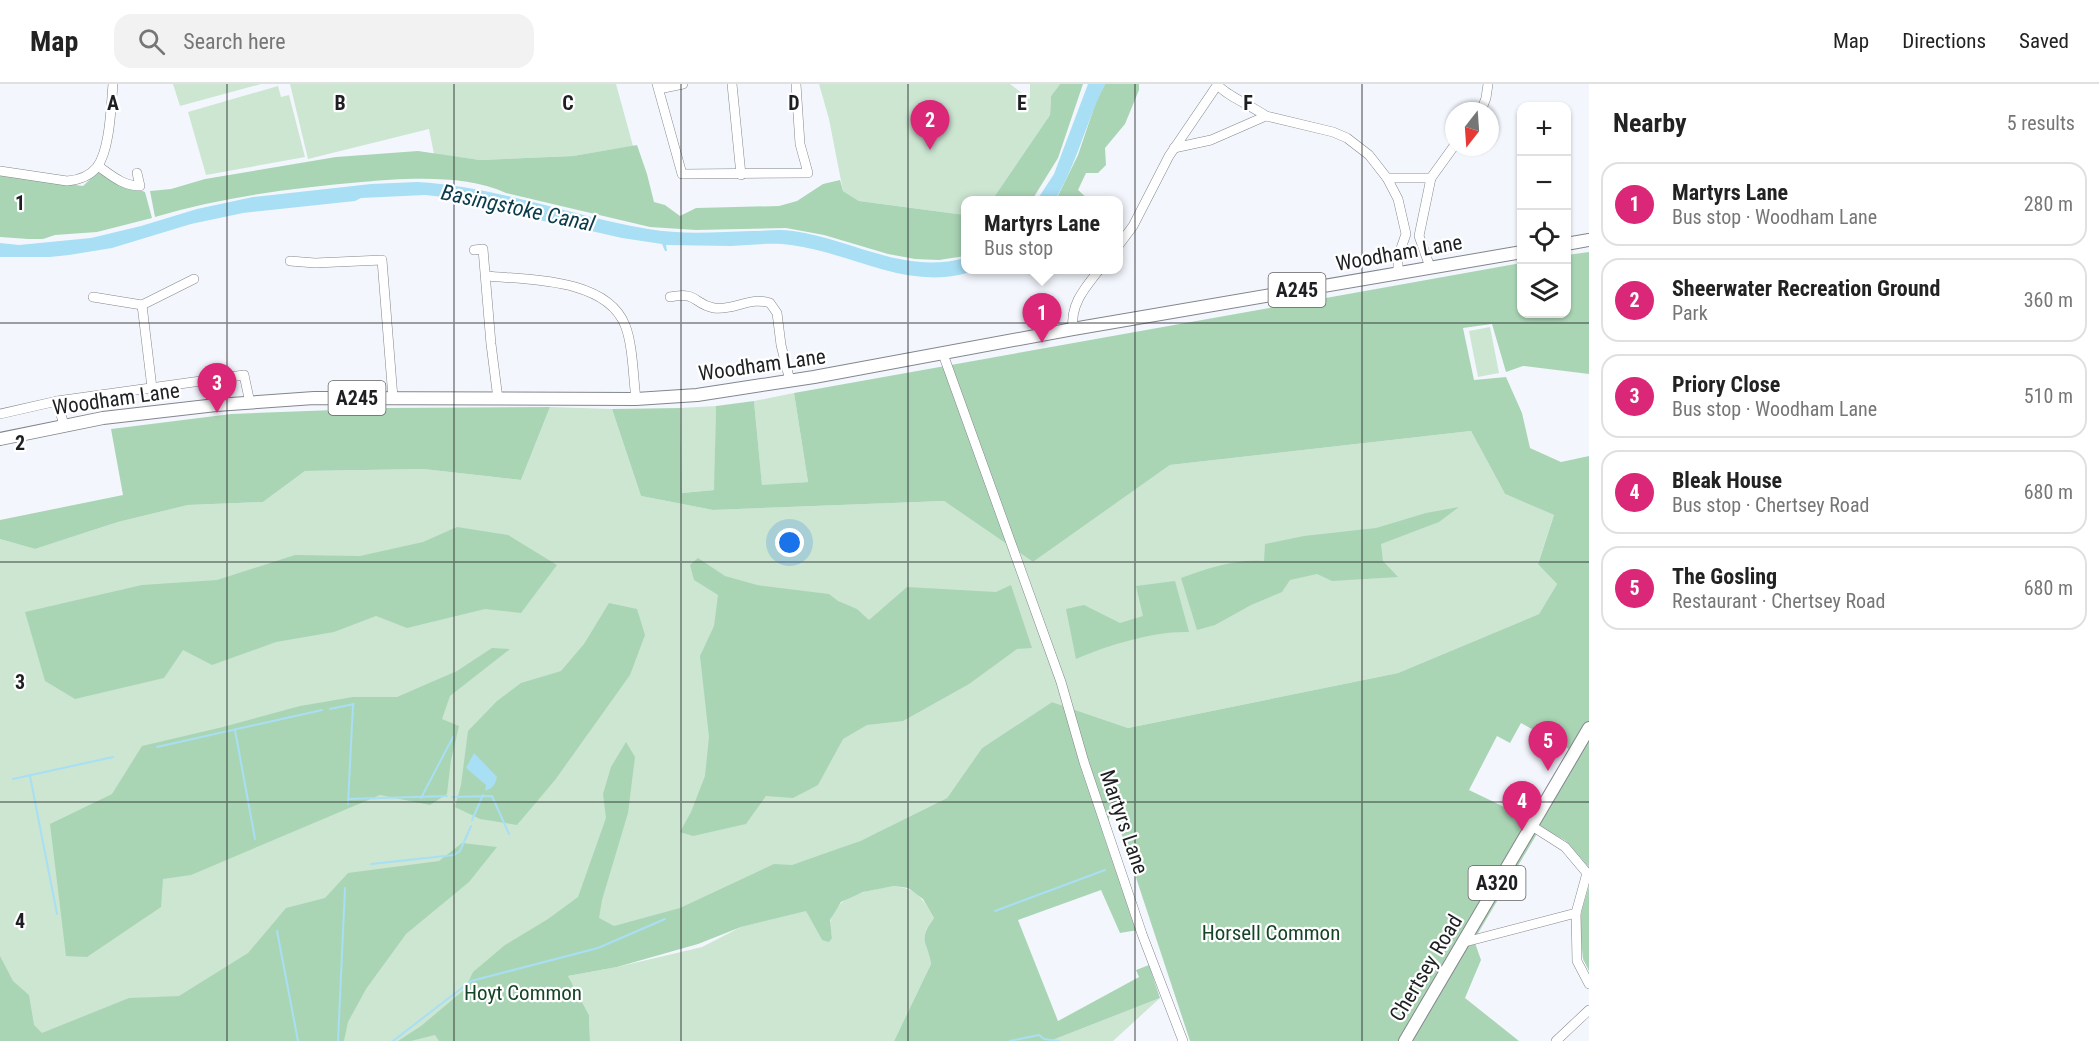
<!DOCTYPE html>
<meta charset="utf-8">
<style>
body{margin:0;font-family:"Roboto Condensed",sans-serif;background:#f2f2f2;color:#222}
.controls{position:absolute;right:18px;top:18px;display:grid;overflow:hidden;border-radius:12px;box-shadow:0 2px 4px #0004}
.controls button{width:54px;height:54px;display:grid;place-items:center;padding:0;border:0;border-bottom:2px solid #e0e0e0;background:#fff;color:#222;font:30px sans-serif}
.compass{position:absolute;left:1445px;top:18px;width:54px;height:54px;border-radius:50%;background:#fff;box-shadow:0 2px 4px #0004;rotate:197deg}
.you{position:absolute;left:790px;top:459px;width:21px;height:21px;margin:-15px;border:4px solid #fff;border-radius:50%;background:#1a73e8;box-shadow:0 0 0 9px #1a73e833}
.badge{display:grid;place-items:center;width:39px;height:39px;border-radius:50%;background:#db2777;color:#fff;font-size:20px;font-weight:700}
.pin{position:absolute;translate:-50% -50px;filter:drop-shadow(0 2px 3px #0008)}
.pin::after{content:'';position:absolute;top:32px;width:21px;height:18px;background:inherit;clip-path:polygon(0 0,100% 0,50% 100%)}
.popup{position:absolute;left:961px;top:112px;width:162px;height:78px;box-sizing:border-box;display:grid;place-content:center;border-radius:12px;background:#fff;filter:drop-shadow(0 2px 4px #0005);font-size:20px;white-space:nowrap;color:#767676}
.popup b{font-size:22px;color:#222}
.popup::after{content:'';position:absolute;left:50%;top:100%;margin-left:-12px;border:12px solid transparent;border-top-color:#fff}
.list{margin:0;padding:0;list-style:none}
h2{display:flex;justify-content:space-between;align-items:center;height:78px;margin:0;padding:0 24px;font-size:26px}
h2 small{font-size:20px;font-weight:400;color:#767676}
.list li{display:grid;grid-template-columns:39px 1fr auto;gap:18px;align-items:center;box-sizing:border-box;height:84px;margin:0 12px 12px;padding:0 12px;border:2px solid #e0e0e0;border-radius:18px}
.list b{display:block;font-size:22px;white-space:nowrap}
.list p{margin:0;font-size:20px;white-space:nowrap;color:#767676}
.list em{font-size:20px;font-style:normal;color:#767676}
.icon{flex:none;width:33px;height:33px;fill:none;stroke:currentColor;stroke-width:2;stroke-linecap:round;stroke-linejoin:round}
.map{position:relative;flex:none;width:1589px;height:957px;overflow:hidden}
header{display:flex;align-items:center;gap:36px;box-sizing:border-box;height:84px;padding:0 30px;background:#fff;border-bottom:2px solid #e0e0e0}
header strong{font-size:28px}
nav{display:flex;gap:33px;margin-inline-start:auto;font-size:21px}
.search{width:420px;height:54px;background:#f2f2f2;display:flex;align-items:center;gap:15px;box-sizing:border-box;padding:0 21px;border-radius:18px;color:#767676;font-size:22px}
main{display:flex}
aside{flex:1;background:#fff}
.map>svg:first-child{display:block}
.green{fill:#cce6d2}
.forest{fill:#aad5b5;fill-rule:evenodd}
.water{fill:#a8dff4}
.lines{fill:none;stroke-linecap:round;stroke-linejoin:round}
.stream{stroke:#a8dff4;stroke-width:2}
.minor-casing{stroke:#83868c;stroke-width:10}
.major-casing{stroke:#83868c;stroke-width:14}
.minor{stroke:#fff;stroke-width:9}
.major{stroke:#fff;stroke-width:12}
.grid{fill:none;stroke:#1e1f22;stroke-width:1.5;stroke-opacity:0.55}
.labels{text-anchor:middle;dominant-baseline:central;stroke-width:4.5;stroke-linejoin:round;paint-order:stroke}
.shield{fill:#fff;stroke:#626264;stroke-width:1.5}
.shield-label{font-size:20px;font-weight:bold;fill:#1e1f22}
.street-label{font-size:21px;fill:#1e1f22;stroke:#fff}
.park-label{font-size:21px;fill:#144526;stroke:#fff}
.water-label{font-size:22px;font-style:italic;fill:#093b4a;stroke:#fff}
.grid-label{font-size:20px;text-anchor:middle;font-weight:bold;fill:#1e1f22;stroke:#fff;stroke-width:4.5;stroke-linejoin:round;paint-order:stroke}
</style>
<header>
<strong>Map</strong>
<div class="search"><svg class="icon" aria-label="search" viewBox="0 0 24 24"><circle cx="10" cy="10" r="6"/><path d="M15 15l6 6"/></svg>Search here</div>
<nav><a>Map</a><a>Directions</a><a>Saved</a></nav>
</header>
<main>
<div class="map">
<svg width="1589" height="957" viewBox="0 0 1589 957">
<rect width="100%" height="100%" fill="#f3f7fd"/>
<!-- green -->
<g class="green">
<path d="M173,0h88l-81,22z"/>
<path d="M290,0h326l17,62 -60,10 -93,4 -46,-6 -5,-25 -121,30z"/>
<path d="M819,0h191l20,15v-15h30l-9,12 -1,19 -58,85h-26l-1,15 -106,-14 -16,-10 -14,-72z"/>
<path d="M278,2l3,11 8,-2 16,62 -99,18 -18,-63z"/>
<path d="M1490,243l9,46 -21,4 -9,-46z"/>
<path d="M794,309l14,89 -46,4 -8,-85z"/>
<path d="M716,322l-1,84 -34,3 -1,-85z"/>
<path d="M550,323l62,2 29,87 72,14 231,-9 89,61 137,-97 301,-34 34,63 49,21 -16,48 19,21 -18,30 -141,59 -270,55 -76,-26 -70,46 -35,50 -87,43 -389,147 -20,53h-451v-502l35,10 83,-27 70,-17 75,-3 42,-31 118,-2 98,11z"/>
<path d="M894,802c23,3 29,12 40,32 -17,22 -7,22 -3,46l-37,77h-304l-1,-26 -21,-39 49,-9 85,-20 39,-20 65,-17 16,30 10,-2c0,-5 -3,-14 -1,-19 7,-26 41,-29 63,-33z"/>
<path d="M1160,914l-47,43h-63z"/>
</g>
<!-- forest -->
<g class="forest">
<path d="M1060,0h23l-25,74 -26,42h-40l58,-85 1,-19z"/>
<path d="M1105,0h34v6l-14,34 -20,24 1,17 -8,8h-12l-8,17 11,10h-33l22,-45 18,-53z"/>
<path d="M637,61l10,29 7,28 11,3 15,11 16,-8 83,-2 18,-5 26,-17 17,-4 3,11 16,10 106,14v41l-26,4 -24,-1 -27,-5 -64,-19 -38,-7 -90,2 -46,-3 -144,-34c-39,-19 -102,-15 -144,-11 -71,6 -139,15 -207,35l-5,-26 21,-2 34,-10 131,-22 82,-6 62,9 93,-4z"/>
<path d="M98,88l47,20 7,26 -55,14 -42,3 -12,4h-15l-28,-2v-62l83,11z"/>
<path d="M1589,168v122l-66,-8 -17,6 -14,-48 -29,4 11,52 32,-3 16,36 8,35 31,14 28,-6v411l-23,-26 -25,-14 -67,113 7,20 -16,38 54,43h-329l-77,-233 -10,26 35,96 -18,3 -19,-43 -83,30 40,101 81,-44 -3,-7 13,-5 11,33 -110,43h-156l37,-77c-4,-24 -14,-23 3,-46l-11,-19 -15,-11 -14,-2 -31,6 -22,10 -11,18 2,18 -3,4 -7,-2 -16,-29 -65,16 -43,17 -81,23 -49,9 21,39 1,26h-151l-4,-6 -24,6h-13l23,-15 44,-37 8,-17 32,-27 43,-26 30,-22 28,-79 -3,-24 8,-27 15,-25 9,15 -7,56 -26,87 -3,18 15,8 66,-18 94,-44 18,1 68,-24 87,-43 35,-50 70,-46 76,26 270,-55 141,-59 18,-30 -19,-20 16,-49 -49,-21 -34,-63 -301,34 -137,97 -89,-61 -231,9 -72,-14 -29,-87 68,-1 2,85 32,-3 2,-84 38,-5 8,84 46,-3 -14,-89 727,-130 1,51h44l1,-59zM1521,639l48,26 -38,71 -62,-30 28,-54 13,7z"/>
<path d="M550,323l-29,73 -98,-11 -118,2 -42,31 -75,3 -70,17 -83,27 -35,-10v-19l123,-25 -12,-66 120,-15 157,-6z"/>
<path d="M1459,423l-20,15 -58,22 2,17 15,16 -66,4 -15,-7 -27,6 -8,12 -31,13 -36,20 -18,5 -16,-52c27,-10 55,-19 83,-17l1,-17 39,-8 72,-8 50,-15z"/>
<path d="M457,443l51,8 49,30 -36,48 -36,-4 -78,19 -31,-12 -42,16 -58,10 -64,23 -29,-15 -19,28 -89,21 -30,-18 -20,-69 117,-27 75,-5 78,-25 65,1 63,-14z"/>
<path d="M698,474l27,18 32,9 72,9 9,7 19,8 12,11 38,-33 89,5 15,-7 21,63 -15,1 -48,35 -66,37 -36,4 -24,14 -25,46 -25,13 -27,-2 -20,28 -53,12 -13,-4 11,-20 14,-36 4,-39 -9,-81 14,-30 4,-31 -24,-15 -4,-15z"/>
<path d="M1175,497l14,51c-35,-1 -81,13 -113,27l-10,-50 18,-4 36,18 23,-7 -7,-30z"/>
<path d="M609,519l28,6 8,26 -15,40 -75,105 -38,45 -37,-6 -25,-12 6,-22 7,-54 29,-30 24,-18 40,-12 23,-27z"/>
<path d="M492,564l18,1 -60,47 -8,23 17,7 -8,34 -4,34 -17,11 -50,-10 -189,80 -28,4 -2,28 -74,50 -21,-1 -16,-132 62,-30 30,-48 81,-19 77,-21 53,-9h44l60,-26z"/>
<path d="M462,759l35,4 -28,35 -63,52 -40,55 -18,33 -4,19h-344v-85l13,25 16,14 5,30 8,8 87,-35 50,-2 69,-43 38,-45 39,-10 23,-25 91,-12z"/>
<path d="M1589,802v85l-6,-12 -4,-39z"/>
</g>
<!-- water -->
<g class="water">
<path d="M1088,0h17c-19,38 -28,80 -50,116h-18l17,-26z"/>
<path d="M417,98c79,4 153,34 231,47 34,6 70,3 104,2 14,0 28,-2 41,0 59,8 111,44 172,27l1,12h9c-62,24 -122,-17 -184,-25 -19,-3 -40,0 -60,1 -22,0 -43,-1 -65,-1l1,6h-2l-3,-7 -40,-6 -66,-15 -25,-4 -61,-18 -17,-3 -28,-3 -64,3 -6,3 -112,12 -52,11 -79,24 -43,7 -19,2h-50v-14l19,2 72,-7 50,-12 56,-17 56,-12 118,-13z"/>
<path d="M474,669l23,24c-2,8 -4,11 -12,14l1,-6 -20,-17z"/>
</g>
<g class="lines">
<!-- stream -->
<g class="stream">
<path d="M330,625l24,-5"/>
<path d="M235,646l20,109"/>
<path d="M157,663l165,-37"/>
<path d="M30,692l27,138"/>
<path d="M13,695l100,-22"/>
<path d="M452,713l40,-1 17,38"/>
<path d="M421,714l32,-61"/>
<path d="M349,715l98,-3"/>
<path d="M348,720l5,-99"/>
<path d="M472,736l11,-25"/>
<path d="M371,780l83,-9 6,-4 11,-25"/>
<path d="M995,827l110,-41"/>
<path d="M277,847l21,110"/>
<path d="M338,957l7,-153"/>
<path d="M393,957l78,-60 127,-33 67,-29"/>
<path d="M1010,957l29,-6 5,4 15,2"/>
</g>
<!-- minor casing -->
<g class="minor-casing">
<g id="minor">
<path d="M657,0l25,90 126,-1 -8,-29 -4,-60"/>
<path d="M732,0l9,91"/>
<path d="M1218,1c7,10 36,22 48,31"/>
<path d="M659,5l24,-5"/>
<path d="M1481,27l5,-13 2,-14"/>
<path d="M1174,64l37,-8 55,-24 67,16 14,6 22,17 18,23h44l23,-32"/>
<path d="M98,82c13,9 25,20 42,20l-3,-13"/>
<path d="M0,87l67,10c12,-1 22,-4 30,-14 13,-17 14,-61 16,-83"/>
<path d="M1387,94l11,21 8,35 -8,23v16"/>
<path d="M1118,162l15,-20 36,-70 49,-72"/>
<path d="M474,166l9,-1 8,95 7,55"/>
<path d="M290,177l25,2 67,-3 11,138"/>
<path d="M1430,183l-11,-31 12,-58"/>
<path d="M487,192c42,4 119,2 138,49 8,20 8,51 11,74"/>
<path d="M93,213l49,8 52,-26"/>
<path d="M670,213c28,-6 23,7 44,11 20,3 36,-12 56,-5l7,10 4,32 9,36"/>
<path d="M142,221l10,83"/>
<path d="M1073,245c-3,-25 12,-41 26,-59"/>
<path d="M943,270l118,328 23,80 58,172 41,107"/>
<path d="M57,317l7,24"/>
<path d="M0,330l57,-13 187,-26 6,28"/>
<path d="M1532,742l33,21 22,26 -11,40 1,48 12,23"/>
<path d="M1465,858l111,-29"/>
<path d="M1556,957l33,-31"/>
</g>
</g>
<!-- major casing -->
<g class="major-casing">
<g id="major">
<path d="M1566,160l23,-4"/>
<path d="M0,355l103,-21 113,-13 98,-7 322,1 61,-4 117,-18 259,-48 449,-77"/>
<path d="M1405,957l184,-313"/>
</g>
</g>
<!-- minor -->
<use href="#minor" class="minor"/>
<!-- major -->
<use href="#major" class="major"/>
</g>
<!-- grid -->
<path class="grid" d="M227,0v957M454,0v957M681,0v957M908,0v957M1135,0v957M1362,0v957M0,239h1589M0,478h1589M0,718h1589"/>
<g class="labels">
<!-- shield labels -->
<g class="shield">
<rect x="1268.5" y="189" width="57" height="34" rx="4.5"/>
<rect x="328.5" y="297" width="57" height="34" rx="4.5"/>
<rect x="1468.5" y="782" width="57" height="34" rx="4.5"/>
</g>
<g class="shield-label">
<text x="1297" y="206">A245</text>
<text x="357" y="314">A245</text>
<text x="1497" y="799">A320</text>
</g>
<!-- street labels -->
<g class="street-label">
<text transform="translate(1399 169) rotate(-10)">Woodham Lane</text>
<text transform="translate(762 281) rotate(-8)">Woodham Lane</text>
<text transform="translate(116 315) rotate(-8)">Woodham Lane</text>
<text transform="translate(1124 738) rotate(71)">Martyrs Lane</text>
<text transform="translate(1426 884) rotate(-59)">Chertsey Road</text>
</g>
<!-- park labels -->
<g class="park-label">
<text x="1271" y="849">Horsell Common</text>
<text x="523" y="909">Hoyt Common</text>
</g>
<!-- water labels -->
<g class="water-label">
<text transform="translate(518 124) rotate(12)">Basingstoke Canal</text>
</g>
</g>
<g class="grid-label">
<text x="113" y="26">A</text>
<text x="340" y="26">B</text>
<text x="568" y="26">C</text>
<text x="794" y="26">D</text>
<text x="1022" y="26">E</text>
<text x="1248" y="26">F</text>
<text x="20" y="126">1</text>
<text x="20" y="366">2</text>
<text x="20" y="605">3</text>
<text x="20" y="844">4</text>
</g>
</svg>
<div class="controls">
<button>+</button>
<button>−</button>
<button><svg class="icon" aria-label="locate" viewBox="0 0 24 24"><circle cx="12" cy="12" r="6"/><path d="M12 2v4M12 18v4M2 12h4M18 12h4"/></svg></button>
<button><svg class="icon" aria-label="layers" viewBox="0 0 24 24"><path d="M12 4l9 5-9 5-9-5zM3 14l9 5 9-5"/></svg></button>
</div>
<svg class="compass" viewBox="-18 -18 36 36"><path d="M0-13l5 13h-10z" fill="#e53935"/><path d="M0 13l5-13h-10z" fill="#767676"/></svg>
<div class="you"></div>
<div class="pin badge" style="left:1042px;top:259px">1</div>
<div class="popup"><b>Martyrs Lane</b>Bus stop</div>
<div class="pin badge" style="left:930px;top:66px">2</div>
<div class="pin badge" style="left:217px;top:329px">3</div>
<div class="pin badge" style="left:1522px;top:747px">4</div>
<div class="pin badge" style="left:1548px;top:687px">5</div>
</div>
<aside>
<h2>Nearby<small>5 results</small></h2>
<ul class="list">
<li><span class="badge">1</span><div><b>Martyrs Lane</b><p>Bus stop · Woodham Lane</p></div><em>280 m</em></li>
<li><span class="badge">2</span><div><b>Sheerwater Recreation Ground</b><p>Park</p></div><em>360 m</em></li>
<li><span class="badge">3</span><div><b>Priory Close</b><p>Bus stop · Woodham Lane</p></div><em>510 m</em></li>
<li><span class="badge">4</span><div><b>Bleak House</b><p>Bus stop · Chertsey Road</p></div><em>680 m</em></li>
<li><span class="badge">5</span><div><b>The Gosling</b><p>Restaurant · Chertsey Road</p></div><em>680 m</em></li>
</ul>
</aside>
</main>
